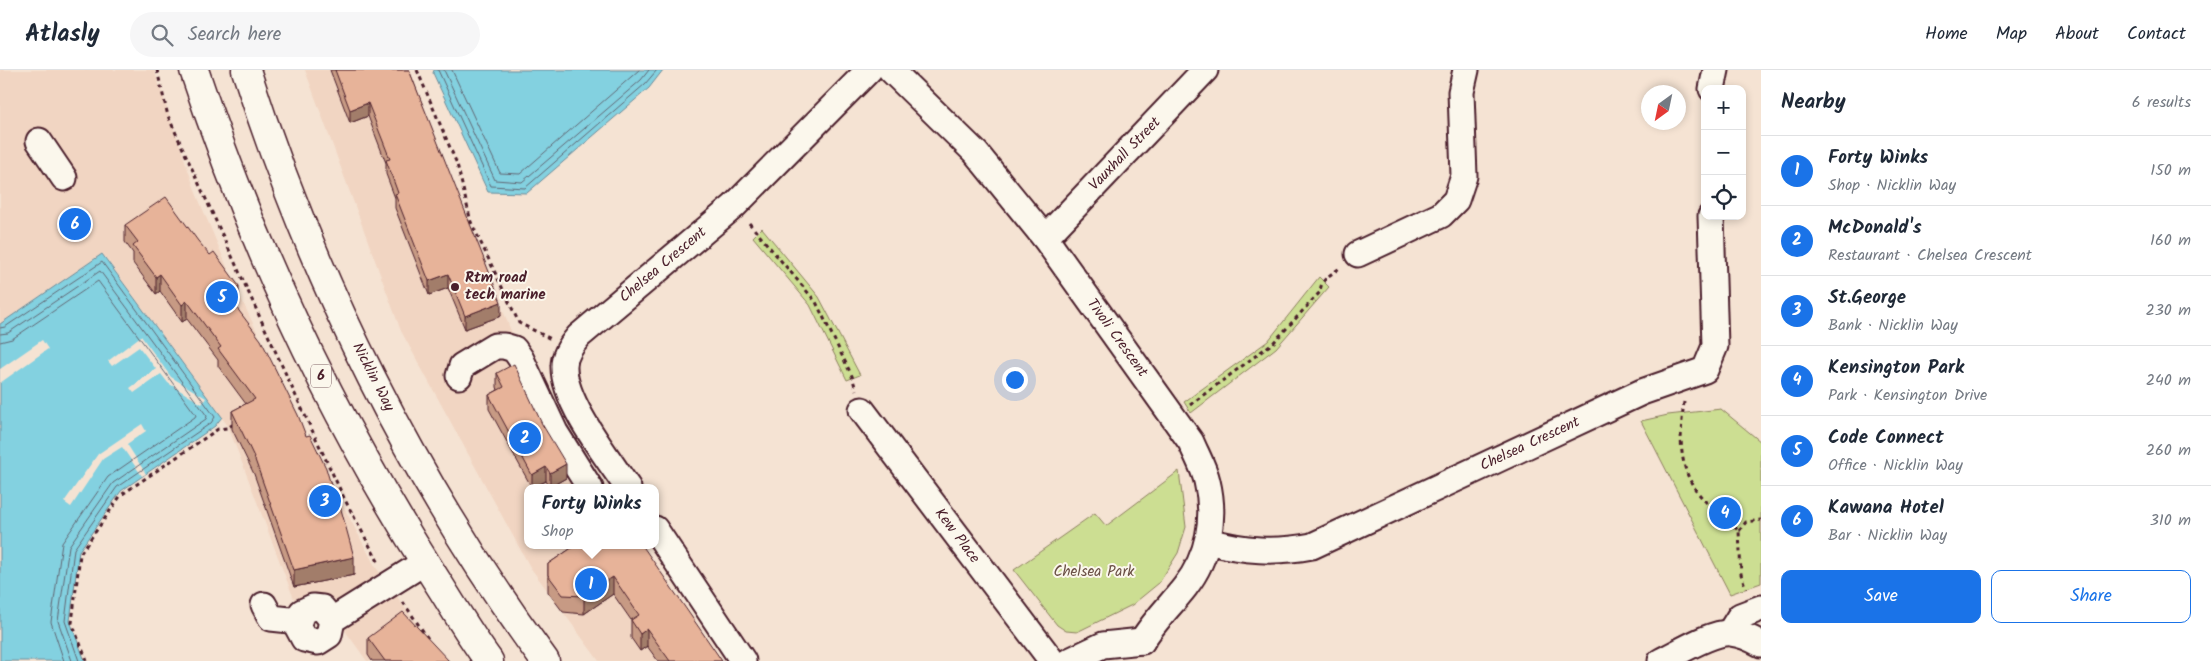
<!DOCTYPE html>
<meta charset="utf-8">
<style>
body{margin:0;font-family:Kalam,sans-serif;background:#f6f6f7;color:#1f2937}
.controls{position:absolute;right:15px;top:15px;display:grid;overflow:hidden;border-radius:10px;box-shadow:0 2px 8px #0003}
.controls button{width:45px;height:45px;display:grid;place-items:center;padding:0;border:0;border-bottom:1px solid #e0e1e3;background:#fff;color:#1f2937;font:25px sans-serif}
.compass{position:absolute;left:1641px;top:15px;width:45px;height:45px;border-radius:50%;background:#fff;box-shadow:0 2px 8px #0003;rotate:213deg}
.you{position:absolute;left:1014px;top:309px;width:18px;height:18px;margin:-12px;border:4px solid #fff;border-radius:50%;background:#1a73e8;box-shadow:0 0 0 8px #1a73e833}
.badge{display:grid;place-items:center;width:32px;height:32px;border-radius:50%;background:#1a73e8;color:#fff;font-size:16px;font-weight:700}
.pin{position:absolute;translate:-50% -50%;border:2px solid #fff;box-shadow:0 1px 5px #0006}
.popup{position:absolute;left:524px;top:414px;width:135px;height:65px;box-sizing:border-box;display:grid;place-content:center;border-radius:10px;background:#fff;filter:drop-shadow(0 1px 4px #0005);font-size:16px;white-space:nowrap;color:#747a83}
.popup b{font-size:19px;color:#1f2937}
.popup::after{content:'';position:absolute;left:50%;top:100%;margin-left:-10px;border:10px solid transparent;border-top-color:#fff}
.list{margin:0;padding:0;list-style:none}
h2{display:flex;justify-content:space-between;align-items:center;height:65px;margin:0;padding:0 20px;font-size:21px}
h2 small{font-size:16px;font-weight:400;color:#747a83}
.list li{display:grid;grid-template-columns:32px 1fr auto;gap:15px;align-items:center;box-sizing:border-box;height:70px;padding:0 20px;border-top:1px solid #e0e1e3}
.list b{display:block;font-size:19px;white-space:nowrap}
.list p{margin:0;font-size:16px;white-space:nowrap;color:#747a83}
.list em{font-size:16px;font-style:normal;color:#747a83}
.actions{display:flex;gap:10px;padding:15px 20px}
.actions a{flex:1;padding:11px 0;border:1px solid #1a73e8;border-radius:10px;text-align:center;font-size:18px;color:#1a73e8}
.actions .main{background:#1a73e8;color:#fff}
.icon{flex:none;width:28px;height:28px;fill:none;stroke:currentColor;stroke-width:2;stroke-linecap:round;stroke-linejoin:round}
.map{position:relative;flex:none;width:1761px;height:591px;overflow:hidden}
header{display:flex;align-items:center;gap:30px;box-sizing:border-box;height:70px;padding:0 25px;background:#fff;border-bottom:1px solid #e0e1e3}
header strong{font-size:24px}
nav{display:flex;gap:28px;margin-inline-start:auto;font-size:18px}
.search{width:350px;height:45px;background:#f6f6f7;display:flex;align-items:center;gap:12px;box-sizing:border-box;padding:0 18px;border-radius:28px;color:#747a83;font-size:19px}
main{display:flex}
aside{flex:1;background:#fff}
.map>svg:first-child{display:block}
.built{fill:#f1d5c2}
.green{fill:#ccde92;stroke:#8b7e5e}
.water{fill:#83d1e0;stroke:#6c8a98}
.pier{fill:#f5e3d3}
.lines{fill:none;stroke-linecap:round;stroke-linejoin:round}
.shore{stroke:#616673;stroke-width:1}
.minor-casing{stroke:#4a1f2b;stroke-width:29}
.highway-casing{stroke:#4a1f2b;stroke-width:31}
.path{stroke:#4a1f2b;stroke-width:3;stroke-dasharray:4 4;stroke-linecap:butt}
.minor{stroke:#fbf7ec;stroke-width:25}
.highway{stroke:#fbf7ec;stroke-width:28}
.wall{fill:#c79a84;stroke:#4a1f2b}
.shaded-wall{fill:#a27d6b;stroke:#4a1f2b}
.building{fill:#e7b399;stroke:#4a1f2b}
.poi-dot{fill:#4a1f2b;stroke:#fbf7ec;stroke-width:2}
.labels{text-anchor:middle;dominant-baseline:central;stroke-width:4;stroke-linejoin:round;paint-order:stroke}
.shield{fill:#fbf7ec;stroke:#7f6065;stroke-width:1}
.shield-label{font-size:14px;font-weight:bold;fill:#4a1f2b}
.street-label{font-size:15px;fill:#4a1f2b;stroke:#fbf7ec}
.poi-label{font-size:15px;font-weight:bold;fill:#4a1f2b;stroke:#fbf7ec;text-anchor:start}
.park-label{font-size:15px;fill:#6a4f45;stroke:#fbf7ec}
</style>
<header>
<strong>Atlasly</strong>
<div class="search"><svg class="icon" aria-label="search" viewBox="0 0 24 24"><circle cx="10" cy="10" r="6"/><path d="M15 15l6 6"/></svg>Search here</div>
<nav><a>Home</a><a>Map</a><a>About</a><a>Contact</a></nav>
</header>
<main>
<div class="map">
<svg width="1761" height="591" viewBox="0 0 1761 591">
<rect width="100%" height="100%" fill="#f5e3d3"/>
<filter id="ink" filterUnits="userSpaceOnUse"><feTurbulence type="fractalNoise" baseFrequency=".02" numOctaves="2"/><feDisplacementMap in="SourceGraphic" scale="10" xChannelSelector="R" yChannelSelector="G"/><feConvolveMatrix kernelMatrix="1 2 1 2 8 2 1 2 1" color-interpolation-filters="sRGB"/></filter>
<g filter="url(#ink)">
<!-- built -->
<g class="built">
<path d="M0,0h154l42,123 40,95 79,165 60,113 68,95h-76l-21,-29 -16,-31 -16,-7 -20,5 -66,-173 -125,-172 -103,70z"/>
<path d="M305,0h105l101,261 23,28 4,22 59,107h-70v57h109l84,116h-121l-69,-94 -129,-236z"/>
</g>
<!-- green -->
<g class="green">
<path d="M762,158l57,69 41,78 -13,5 -37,-75 -57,-68z"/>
<path d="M1319,207l10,10 -53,61 -85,65 -7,-11 84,-61z"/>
<path d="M1721,339l40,33v141l-31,11 -89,-173 27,-6z"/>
<path d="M1179,401l7,56 -8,26 -19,30 -27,22 -55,27 -11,-1 -9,-6 -43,-55 81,-57 11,13z"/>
</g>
<!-- water -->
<g class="water">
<path d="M434,0h229l-14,18 -122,105 -39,-1 -55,-119z"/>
<path d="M102,184l120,163 -7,9 -94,65 -42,60 -9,70 15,40h-85v-337z"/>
</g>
<!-- pier -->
<g class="pier">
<path d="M141,266l30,41 35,21 -4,6 -34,-21 -7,-9 -27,19 -4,-5 26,-19 -17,-22 -27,19 -4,-5z"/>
<path d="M42,270l6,9 -48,34v-14z"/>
<path d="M142,354l4,7 -19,13 19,30 -4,2 -20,-29 -19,12 -32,48 -7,-5 34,-48z"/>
</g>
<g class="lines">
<!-- shore -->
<g class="shore">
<path d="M438,0l53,116 34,2 120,-104 12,-14"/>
<path d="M444,0l51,110 27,2 119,-102 8,-10"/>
<path d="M452,0l48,103 20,1 119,-104"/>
<path d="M0,258l5,-1 97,-65 113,155 -4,6 -94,64 -43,62 -9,72 14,40"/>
<path d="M0,264l8,-1 92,-62 107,145 -1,3 -93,64 -44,63 -11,75 14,40"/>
<path d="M0,272l12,-3 86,-58 98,134 -1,2 -87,60 -46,66 -11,79 13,39"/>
</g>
<!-- minor casing -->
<g class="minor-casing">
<g id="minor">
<path d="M891,0l85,83 69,85 146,204c5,12 13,26 16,39 9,37 2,75 -22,106 -14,18 -31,34 -43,54"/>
<path d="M1712,19l4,-19"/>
<path d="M39,71l25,37"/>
<path d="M1045,168l160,-168"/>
<path d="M1358,184l83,-39 15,-15 8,-24 -3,-84 5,-22"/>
<path d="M459,306l3,-10 33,-20h9l10,3 7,10 34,73 35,56"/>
<path d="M862,340l190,251"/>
<path d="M628,418c-20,-30 -65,-86 -64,-122 0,-11 8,-22 15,-30l155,-130 135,-136"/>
<path d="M655,459l88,132"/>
<path d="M1208,471c36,10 67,12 104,5l330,-154 63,-22 10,-24 -4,-130"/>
<path d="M264,535l7,13 28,3"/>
<path d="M332,550l-10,-12 -9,-1 -11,5 -5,14 7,13 14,3 11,-7 3,-15 93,-58"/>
<path d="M1730,562l10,-16 21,-8"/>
<path d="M1069,591l34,-16 39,-4"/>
<path d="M1661,591c17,-8 52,-30 70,-28 11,1 21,6 30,11"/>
</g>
</g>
<!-- highway casing -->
<g class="highway-casing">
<g id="highway">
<path d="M194,0c59,178 140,350 241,508 18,28 34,56 54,83"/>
<path d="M246,0c67,210 168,413 299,591"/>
</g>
</g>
<!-- path -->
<g class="path">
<path d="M157,0l11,46 126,276 51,108 35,65"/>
<path d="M417,0l40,94 14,58 48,101 32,16"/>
<path d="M749,153l67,79 36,74 4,14"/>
<path d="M1684,332c-4,32 -7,65 15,92 11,14 27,25 40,37l2,43 5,15"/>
<path d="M1190,335l84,-63 46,-50c1,-14 11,-17 21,-25"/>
<path d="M1739,461l7,-9 15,-2"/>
<path d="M403,532l26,38"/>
<path d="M87,591l-15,-38 8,-69 41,-59 97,-66 9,-1 7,-4"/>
</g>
<!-- minor -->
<use href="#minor" class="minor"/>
<!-- highway -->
<use href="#highway" class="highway"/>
</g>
<!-- wall -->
<g class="wall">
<path d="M330,0h79l92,246 -36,13 -17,-41 -19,7 -34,-87v-10l-9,-24v-11l-18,-47 -18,7z"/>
<path d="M125,155l114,78 -4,3 119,269 -60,12 -40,-113 -22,-45v-18l14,-7 -28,-38v-6l-31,-41 -5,3 -22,-31 -4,3 -23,-31v-10l-8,-11z"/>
<path d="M497,303l69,105 -16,9 -4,-6 -13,7h-1l-43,-79v-14l9,-5 -1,-3z"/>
<path d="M576,475l146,116h-64l-11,-15 -7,5 -9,-13v-18l-18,-26 -29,20 -21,-2 -15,-20v-28z"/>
<path d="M368,568l81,23h-77l-4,-6z"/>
</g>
<!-- shaded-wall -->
<g class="shaded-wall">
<path d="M368,33v13l-18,7v-13z"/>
<path d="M160,204v17l-4,3v-17z"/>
<path d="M448,204v14l-19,7v-14z"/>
<path d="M239,216v17l-12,10v-18z"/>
<path d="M187,231v18l-5,3v-17z"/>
<path d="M501,232v14l-36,13v-13z"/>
<path d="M566,394v14l-16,9v-14z"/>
<path d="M546,397v14l-14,7v-13z"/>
<path d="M354,487v18l-60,12v-17z"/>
<path d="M613,507v17l-29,20v-18z"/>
<path d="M647,559v17l-7,5v-17z"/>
</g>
<!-- building -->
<g class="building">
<path d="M335,0h74l92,232 -36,14 -17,-42 -19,7 -34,-87 3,-1 -12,-33 4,-1 -22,-56 -18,7z"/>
<path d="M166,127l32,44 12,14 4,-3 25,34 -12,9 34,45 37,75 8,21 4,-1 16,33 7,24 3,-1 18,66 -60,13 -40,-113 -22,-46 23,-12 -37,-50 3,-2 -34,-46 -5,4 -22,-31 -4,3 -23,-31 5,-4 -13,-17z"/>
<path d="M514,294l28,60 24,40 -16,9 -4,-6 -14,8 -43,-80 15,-8 -7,-14z"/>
<path d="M576,475h66l80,116h-52l-23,-32 -7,5 -9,-14 8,-5 -26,-38 -29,19 -21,-1 -15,-20v-11z"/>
<path d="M403,542l46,49h-64l-17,-23z"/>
</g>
</g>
<!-- markers -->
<circle class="poi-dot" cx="455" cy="217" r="5"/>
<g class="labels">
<!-- shield labels -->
<rect class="shield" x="311" y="294.5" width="20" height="23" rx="4"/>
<g class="shield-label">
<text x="321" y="306">6</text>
</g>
<!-- street labels -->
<g class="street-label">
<text transform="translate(1125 84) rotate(-46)">Vauxhall Street</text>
<text transform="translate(663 195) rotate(-40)">Chelsea Crescent</text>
<text transform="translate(1117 268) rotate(54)">Tivoli Crescent</text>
<text transform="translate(373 307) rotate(63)">Nicklin Way</text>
<text transform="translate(1530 374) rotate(-25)">Chelsea Crescent</text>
<text transform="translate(957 466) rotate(53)">Kew Place</text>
</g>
<!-- poi labels -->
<g class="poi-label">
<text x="465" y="208">Rtm road<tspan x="465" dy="17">tech marine</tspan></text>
</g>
<!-- park labels -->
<g class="park-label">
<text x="1094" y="502">Chelsea Park</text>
</g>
</g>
</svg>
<div class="controls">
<button>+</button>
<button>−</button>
<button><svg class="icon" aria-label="locate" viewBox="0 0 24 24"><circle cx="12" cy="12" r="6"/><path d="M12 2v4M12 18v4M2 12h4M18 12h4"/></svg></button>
</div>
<svg class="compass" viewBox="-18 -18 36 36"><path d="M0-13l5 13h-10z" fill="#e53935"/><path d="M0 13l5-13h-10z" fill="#747a83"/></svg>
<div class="you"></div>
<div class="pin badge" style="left:591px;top:514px">1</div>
<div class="popup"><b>Forty Winks</b>Shop</div>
<div class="pin badge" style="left:525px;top:368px">2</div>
<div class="pin badge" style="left:325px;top:431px">3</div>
<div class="pin badge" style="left:1725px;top:443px">4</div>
<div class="pin badge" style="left:222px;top:227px">5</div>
<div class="pin badge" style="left:75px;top:154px">6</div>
</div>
<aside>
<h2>Nearby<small>6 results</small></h2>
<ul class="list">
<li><span class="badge">1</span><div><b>Forty Winks</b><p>Shop · Nicklin Way</p></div><em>150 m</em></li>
<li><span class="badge">2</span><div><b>McDonald's</b><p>Restaurant · Chelsea Crescent</p></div><em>160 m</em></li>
<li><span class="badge">3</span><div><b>St.George</b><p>Bank · Nicklin Way</p></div><em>230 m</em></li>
<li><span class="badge">4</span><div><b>Kensington Park</b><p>Park · Kensington Drive</p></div><em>240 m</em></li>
<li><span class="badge">5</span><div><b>Code Connect</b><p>Office · Nicklin Way</p></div><em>260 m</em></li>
<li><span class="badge">6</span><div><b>Kawana Hotel</b><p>Bar · Nicklin Way</p></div><em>310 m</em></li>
</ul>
<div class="actions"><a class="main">Save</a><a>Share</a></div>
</aside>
</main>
